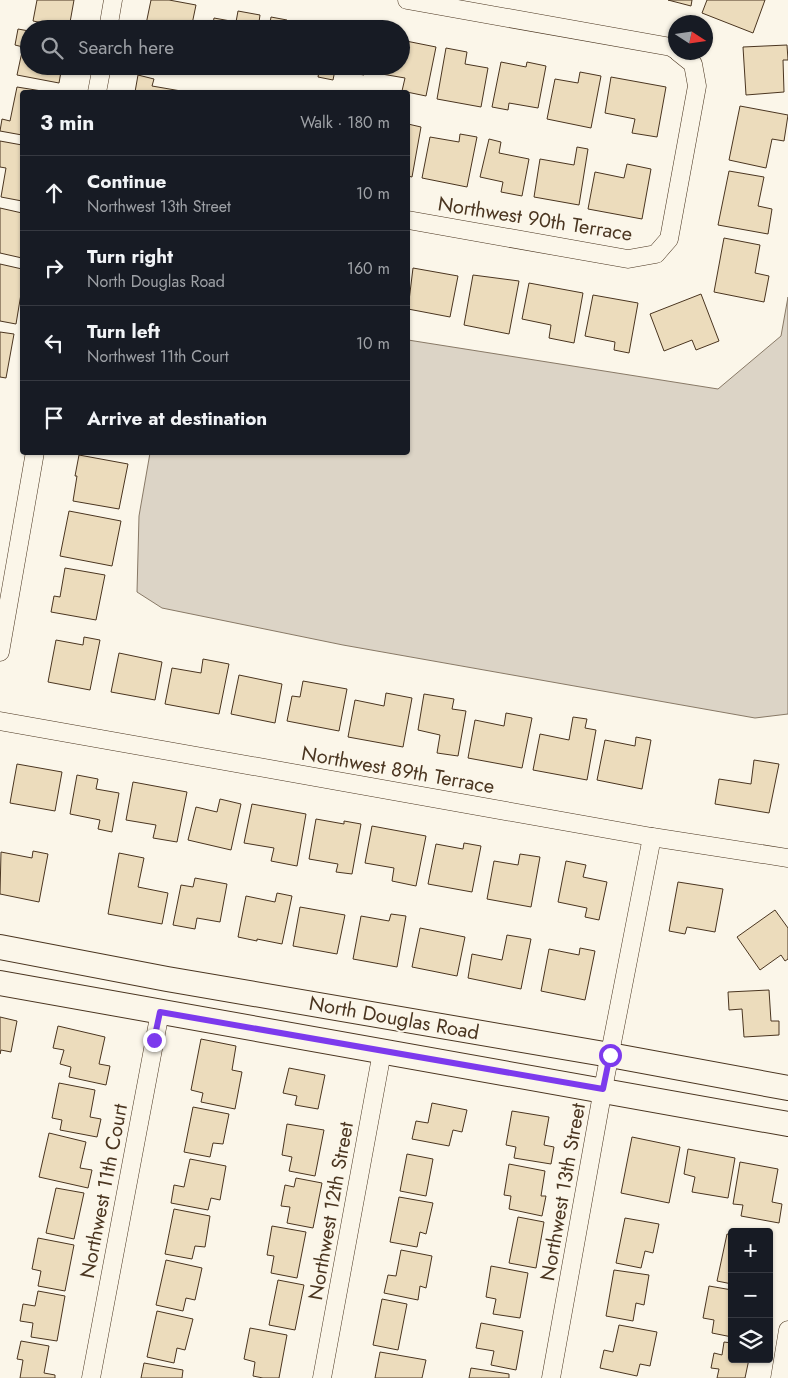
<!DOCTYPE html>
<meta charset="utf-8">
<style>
body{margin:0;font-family:Jost,sans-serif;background:#20242c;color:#f1f3f6}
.controls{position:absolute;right:15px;bottom:15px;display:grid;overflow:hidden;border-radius:5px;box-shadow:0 1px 4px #0004}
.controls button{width:45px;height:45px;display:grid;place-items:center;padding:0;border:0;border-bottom:1px solid #363941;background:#171b24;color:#f1f3f6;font:25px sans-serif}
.compass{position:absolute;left:668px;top:15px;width:45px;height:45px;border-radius:50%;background:#171b24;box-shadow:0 1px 4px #0004;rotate:102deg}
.stop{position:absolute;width:15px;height:15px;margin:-11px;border:4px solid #7c3aed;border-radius:50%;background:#fff}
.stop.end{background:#7c3aed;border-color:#fff;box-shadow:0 1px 5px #0008}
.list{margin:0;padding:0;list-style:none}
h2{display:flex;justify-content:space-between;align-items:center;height:65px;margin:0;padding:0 20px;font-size:21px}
h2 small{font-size:16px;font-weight:400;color:#9ea1a6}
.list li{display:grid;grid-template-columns:32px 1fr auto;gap:15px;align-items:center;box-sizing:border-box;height:75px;padding:0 20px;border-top:1px solid #363941}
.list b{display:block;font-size:19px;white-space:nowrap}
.list p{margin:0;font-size:16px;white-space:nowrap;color:#9ea1a6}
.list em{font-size:16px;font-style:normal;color:#9ea1a6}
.icon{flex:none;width:28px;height:28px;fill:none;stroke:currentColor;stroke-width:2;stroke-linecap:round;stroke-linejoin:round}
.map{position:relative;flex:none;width:788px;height:1378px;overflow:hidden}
.search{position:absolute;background:#171b24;box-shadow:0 1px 4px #0004;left:20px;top:20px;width:390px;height:55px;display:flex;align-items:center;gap:12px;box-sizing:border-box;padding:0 18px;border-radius:28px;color:#9ea1a6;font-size:19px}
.panel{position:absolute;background:#171b24;box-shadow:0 1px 4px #0004;left:20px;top:90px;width:390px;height:365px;border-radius:5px}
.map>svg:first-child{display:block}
.water{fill:#dcd4c6;stroke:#887966}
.building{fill:#ecdcbc;stroke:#4a3520}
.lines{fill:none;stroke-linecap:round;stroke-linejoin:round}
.minor-casing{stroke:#4a3520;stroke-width:19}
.secondary-casing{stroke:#4a3520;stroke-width:26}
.minor{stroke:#fbf6e9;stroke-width:18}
.secondary{stroke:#fbf6e9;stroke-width:24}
.route{stroke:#7c3aed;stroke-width:6}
.labels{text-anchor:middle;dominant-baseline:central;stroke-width:4;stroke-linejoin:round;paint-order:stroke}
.street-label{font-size:20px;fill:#4a3520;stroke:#fbf6e9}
</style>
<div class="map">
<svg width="788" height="1378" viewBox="0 0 788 1378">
<rect width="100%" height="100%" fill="#fbf6e9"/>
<!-- water -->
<path class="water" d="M788,297v417l-33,4 -412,-73 -181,-37 -25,-16 2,-76 11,-63 258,-1v-112l310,49 63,-53z"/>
<!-- building -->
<g class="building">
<path d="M37,0h37l-5,28 -36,-7z"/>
<path d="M151,0h18l27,5 -5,24h-46z"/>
<path d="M668,0h24l-1,6z"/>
<path d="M707,0h58l-12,33 -51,-20z"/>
<path d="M238,11l22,4 -2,14h-46l2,-11 22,4z"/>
<path d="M271,17l16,3v2l28,5v2h-46z"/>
<path d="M18,29l11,2v35h33l-3,17 -42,-8 6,-28 -8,-2z"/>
<path d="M401,40l35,7 -10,49 -24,-5 3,-13 -29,-5 1,-7h24z"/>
<path d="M787,45l1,15h-5l1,32 -38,3 -3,-48z"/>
<path d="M446,48l21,4 -2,12 23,4 -7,39 -44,-8z"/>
<path d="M501,62l25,5 1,-5 19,4 -8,42 -29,-5 -1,7 -16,-3z"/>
<path d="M320,66h46l-2,9 -29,-5 -2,10 -15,-3z"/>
<path d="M580,72l21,4 -10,52 -44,-9 8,-40 23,4z"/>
<path d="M138,75l16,4 -2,7 29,5 -1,1h-45z"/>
<path d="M611,77l55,10 -9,50 -25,-4 3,-14 -30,-6z"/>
<path d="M17,87l31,5h-26v43l-22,-4 2,-12 8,2z"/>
<path d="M740,106l48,9 -4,26 -12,-2 -6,29 -37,-8z"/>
<path d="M408,124l13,3 -9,50 -4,-1z"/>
<path d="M460,134l17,3 -10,50 -45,-9 8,-41 29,5z"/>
<path d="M489,139l12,3 -2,11 30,6 -7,37 -21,-4 2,-10 -23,-5z"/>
<path d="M0,141l22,4v56l-21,-4 5,-29 -6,-1z"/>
<path d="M577,147l11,2 -9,56 -45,-8 6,-38 34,6z"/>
<path d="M627,164l24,5 -9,50 -54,-10 7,-37 29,6z"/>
<path d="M729,171l35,6 -6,29 14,3 -4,25 -50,-9z"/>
<path d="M0,208l22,5v45l-22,-5z"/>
<path d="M724,238l36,7 -5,28 14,3 -5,26 -50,-10z"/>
<path d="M0,264l22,5v19l-6,36 -16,-3z"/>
<path d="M413,268l45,8 -8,41 -42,-8z"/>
<path d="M473,275l46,6 -10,53 -45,-9z"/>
<path d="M529,283l54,10 -9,50 -25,-5 2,-13 -29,-6z"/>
<path d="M701,294l18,47 -23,9 -4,-10 -28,11 -14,-37z"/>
<path d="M593,295l45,8 -9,50 -15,-3 1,-8 -30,-6z"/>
<path d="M0,332l14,2 -8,44 -6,-1z"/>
<path d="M79,455l49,9 -9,45 -46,-8 4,-25h-2z"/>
<path d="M69,511l52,10 -9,45 -52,-10z"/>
<path d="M65,568l40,7 -9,45 -45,-8 3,-16 6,1z"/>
<path d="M84,637l16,3 -10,50 -42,-8 8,-42 27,5z"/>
<path d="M119,653l43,9 -7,38 -44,-8z"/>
<path d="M203,659l26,5 -10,50 -54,-10 7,-36 29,5z"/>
<path d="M239,675l43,9 -7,39 -44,-9z"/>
<path d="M303,681l44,8 -8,42 -52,-10 5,-25 8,1z"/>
<path d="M386,693l26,5 -9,49 -55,-10 7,-37 29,6z"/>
<path d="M424,694l30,5 -2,10 14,2 -8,45 -21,-3 3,-18 -22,-5z"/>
<path d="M506,713l26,5 -10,50 -54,-10 7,-38 29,6z"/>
<path d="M573,717l14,2 -2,9 11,2 -9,50 -54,-10 7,-36 29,6z"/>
<path d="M636,737l15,3 -9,49 -45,-9 8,-40 30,6z"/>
<path d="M754,760l25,4 -10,49 -54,-9 4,-25 32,5z"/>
<path d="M17,764l45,8 -7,39 -45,-8z"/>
<path d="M77,775l21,4 -2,10 23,4 -7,39 -14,-3 2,-9 -30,-6z"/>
<path d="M133,782l54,10 -10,50 -24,-4 3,-13 -30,-5z"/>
<path d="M220,799l21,5 -10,46 -43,-10 8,-33 21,5z"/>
<path d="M252,804l54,10 -9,52 -26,-5 3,-13 -30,-5z"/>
<path d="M316,819l28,5v-3l17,3 -9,50 -16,-2 2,-8 -29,-5z"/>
<path d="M372,826l54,10 -10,50 -24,-5 2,-13 -29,-5z"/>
<path d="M464,843l17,3 -9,46 -44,-8 8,-40 27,5z"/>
<path d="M33,851l15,3 -9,48 -39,-8 1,-42 31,6z"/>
<path d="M119,853l25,5 -6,29 30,6 -6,31 -54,-10z"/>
<path d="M520,854l20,3 -9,50 -44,-8 7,-38 24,4z"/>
<path d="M566,861l20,4 -3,12 24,5 -8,38 -14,-3 2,-9 -29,-6z"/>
<path d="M195,878l32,6 -7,38 -23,-4 -2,11 -22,-4 8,-40 12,2z"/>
<path d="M678,882l45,7 -8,43 -28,-5 -2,7 -16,-3z"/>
<path d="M277,893l15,3 -10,48 -25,-5v2l-19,-4 8,-41 29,6z"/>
<path d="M300,907l45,8 -8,39 -44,-8z"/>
<path d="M775,910l13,18v31l-3,2 -4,-6 -21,15 -23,-33z"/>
<path d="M391,914l15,2 -9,51 -44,-8 8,-43 28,5z"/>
<path d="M420,928l45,9 -8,39 -45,-9z"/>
<path d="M507,935l24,4 -10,50 -53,-11 4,-24 30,6z"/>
<path d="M580,948l15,3 -10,49 -44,-9 8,-42 30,6z"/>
<path d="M769,990l2,31h8v14l-35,2 -2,-28 -13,1 -1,-18z"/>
<path d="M0,1017l17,4 -6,31 -10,-2 -1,4z"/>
<path d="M58,1026l47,11 -6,27 11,2 -4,19 -37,-8 2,-10 -11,-3 4,-14 -11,-2z"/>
<path d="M201,1039l35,7 -4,24 10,2 -7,37 -34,-7 2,-9 -12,-3z"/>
<path d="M289,1068l36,7 -7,34 -23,-4 2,-9 -14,-3z"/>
<path d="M59,1083l36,7 -5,27 11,2 -4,18 -37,-7 2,-10 -10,-2z"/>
<path d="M432,1103l35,7 -5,22 -9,-2 -4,16 -37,-7 4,-18 12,2z"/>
<path d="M193,1107l36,7 -6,30 -10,-1 -3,14 -26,-5z"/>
<path d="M512,1111l37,6 -5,28 10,2 -3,17 -37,-6 2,-11 -10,-2z"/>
<path d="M287,1124l37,6 -9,46 -26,-5 3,-14 -10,-2z"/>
<path d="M49,1133l37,9 -6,26 12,2 -4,18 -49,-11z"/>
<path d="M632,1137l48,10 -11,56 -48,-10z"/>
<path d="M688,1149l47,9 -7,40 -36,-6 3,-15 -11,-3z"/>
<path d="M407,1154l26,5 -7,37 -26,-5z"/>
<path d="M190,1159l36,7 -6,34 -9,-2 -3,12 -37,-7 3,-18 10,2z"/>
<path d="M740,1162l38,7 -6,33 10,2 -3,19 -38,-7 2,-11 -10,-1z"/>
<path d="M509,1164l36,7 -4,25h5l-4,20 -33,-7 2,-13 -7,-1z"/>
<path d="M296,1178l26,5 -9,45 -26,-5 3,-16 -9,-1 4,-21 9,2z"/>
<path d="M56,1188l28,5 -10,46 -28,-6z"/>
<path d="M399,1197l34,6 -7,31 -6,-2 -3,15 -27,-5z"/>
<path d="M174,1209l36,7 -5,31 -10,-1 -3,13 -27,-5z"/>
<path d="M518,1217l26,5 -8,46 -27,-5z"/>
<path d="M625,1218l34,6 -6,29 -8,-2 -4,17 -25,-5z"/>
<path d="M272,1226l34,6 -9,46 -26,-5 3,-17 -7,-1z"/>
<path d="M727,1234l5,1v49l-15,-3z"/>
<path d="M38,1238l36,7 -9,46 -27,-5 3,-15 -9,-2z"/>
<path d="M401,1250l31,6 -6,32 -6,-2 -2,14 -34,-7 4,-18 8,1z"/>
<path d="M166,1260l36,8 -7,32 -9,-2 -3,13 -27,-6z"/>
<path d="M491,1266l37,7 -8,45 -27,-4 3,-15 -10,-2z"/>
<path d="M614,1270l35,5 -5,30 -8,-2 -3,18 -27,-5z"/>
<path d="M278,1280l26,5 -9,45 -26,-5z"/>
<path d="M709,1286l23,4v47l-20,-4 2,-13 -11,-2z"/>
<path d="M38,1291l27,5 -8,45 -26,-4 2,-14 -13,-2 3,-17 12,2z"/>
<path d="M382,1299l25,5 -9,46 -25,-5z"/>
<path d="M157,1311l36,8 -8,31 -8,-2 -3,15 -27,-6z"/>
<path d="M481,1323l42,8 -7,39 -25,-5 3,-14 -18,-3z"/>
<path d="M619,1325l38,7 -7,34 -10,-2 -3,12 -37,-8 4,-18 9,2z"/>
<path d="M250,1328l37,7 -8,43h-16l-10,-2 2,-14 -11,-3z"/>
<path d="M21,1341l28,5 -5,27 11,2v3h-35l3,-18 -6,-1z"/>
<path d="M724,1342l8,1v16h17l-4,19h-28l2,-9 -8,-1 3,-15 8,2z"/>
<path d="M380,1352l46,8 -4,18h-47z"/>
<path d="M144,1363l39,7 -1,8h-41z"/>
<path d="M471,1368l38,6v4h-40z"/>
</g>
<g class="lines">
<!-- minor casing -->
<g class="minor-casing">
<g id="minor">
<path d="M407,0l264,47 5,3"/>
<path d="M108,29l5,-29"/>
<path d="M97,92l5,-26"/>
<path d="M408,220l220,39 28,-5 13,-15 28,-153 -4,-22 -15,-12"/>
<path d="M0,652l35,-200"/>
<path d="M0,721l652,116 136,21"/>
<path d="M91,1378l69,-366"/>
<path d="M322,1378l60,-326"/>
<path d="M551,1378l52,-289 49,-252"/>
<path d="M780,1378l8,-48"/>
</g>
</g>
<!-- secondary casing -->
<g class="secondary-casing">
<g id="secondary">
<path d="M0,947l167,32 443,76 178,33"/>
<path d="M0,983c263,47 526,92 788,141"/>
</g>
</g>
<!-- minor -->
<use href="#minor" class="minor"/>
<!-- secondary -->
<use href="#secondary" class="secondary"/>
</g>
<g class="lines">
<!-- route -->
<path class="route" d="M154,1040l6,-28 443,77 7,-34"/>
</g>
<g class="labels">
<!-- street labels -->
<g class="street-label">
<text transform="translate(535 219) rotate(9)">Northwest 90th Terrace</text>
<text transform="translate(398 770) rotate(10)">Northwest 89th Terrace</text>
<text transform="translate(394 1018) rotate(10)">North Douglas Road</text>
<text transform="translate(104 1191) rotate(-79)">Northwest 11th Court</text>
<text transform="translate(563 1192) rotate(-80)">Northwest 13th Street</text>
<text transform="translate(331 1211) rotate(-80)">Northwest 12th Street</text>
</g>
</g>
</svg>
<div class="controls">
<button>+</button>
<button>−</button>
<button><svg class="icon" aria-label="layers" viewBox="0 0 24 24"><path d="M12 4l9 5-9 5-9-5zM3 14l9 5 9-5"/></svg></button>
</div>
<svg class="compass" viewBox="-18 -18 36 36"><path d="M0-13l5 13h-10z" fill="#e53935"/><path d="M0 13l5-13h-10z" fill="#9ea1a6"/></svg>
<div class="stop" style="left:610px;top:1055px"></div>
<div class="stop end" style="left:154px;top:1040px"></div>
<div class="search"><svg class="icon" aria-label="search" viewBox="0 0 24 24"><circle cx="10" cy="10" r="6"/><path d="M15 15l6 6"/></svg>Search here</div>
<section class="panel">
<h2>3 min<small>Walk · 180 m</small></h2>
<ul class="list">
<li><svg class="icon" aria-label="ahead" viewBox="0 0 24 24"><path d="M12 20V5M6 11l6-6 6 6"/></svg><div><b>Continue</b><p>Northwest 13th Street</p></div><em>10 m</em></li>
<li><svg class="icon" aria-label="right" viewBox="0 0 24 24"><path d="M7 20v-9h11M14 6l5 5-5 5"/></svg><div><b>Turn right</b><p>North Douglas Road</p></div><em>160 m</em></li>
<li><svg class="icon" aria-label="left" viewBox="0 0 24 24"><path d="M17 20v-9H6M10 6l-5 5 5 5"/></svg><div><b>Turn left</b><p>Northwest 11th Court</p></div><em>10 m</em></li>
<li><svg class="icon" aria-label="arrive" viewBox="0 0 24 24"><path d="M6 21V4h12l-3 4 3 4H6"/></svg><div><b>Arrive at destination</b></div></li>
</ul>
</section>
</div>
